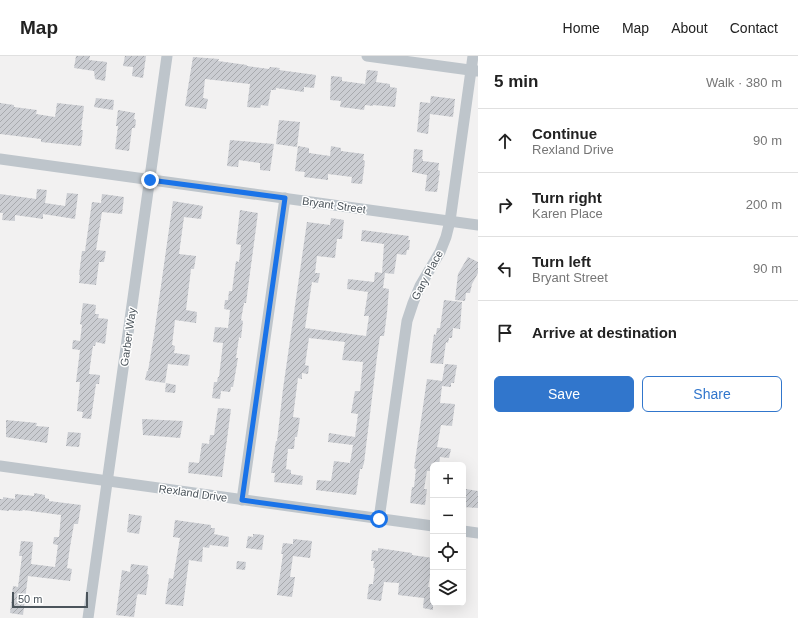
<!DOCTYPE html>
<meta charset="utf-8">
<style>
body{margin:0;font-family:Arial,sans-serif;background:#f6f6f6;color:#222}
.controls{position:absolute;right:12px;bottom:12px;display:grid;overflow:hidden;border-radius:6px;box-shadow:0 4px 16px #0002}
.controls button{width:36px;height:36px;display:grid;place-items:center;padding:0;border:0;border-bottom:1px solid #e0e0e0;background:#fff;color:#222;font:20px sans-serif}
.scale{position:absolute;left:12px;bottom:10px;width:76px;box-sizing:border-box;padding-left:4px;border:2px solid #4b545b;border-top:0;font-size:11px;line-height:14px;white-space:nowrap;color:#4b545b;-webkit-text-stroke:3px #fff;paint-order:stroke}
.stop{position:absolute;width:12px;height:12px;margin:-9px;border:3px solid #1a73e8;border-radius:50%;background:#fff}
.stop.end{background:#1a73e8;border-color:#fff;box-shadow:0 1px 4px #0008}
.list{margin:0;padding:0;list-style:none}
h2{display:flex;justify-content:space-between;align-items:center;height:52px;margin:0;padding:0 16px;font-size:17px}
h2 small{font-size:13px;font-weight:400;color:#767676}
.list li{display:grid;grid-template-columns:26px 1fr auto;gap:12px;align-items:center;box-sizing:border-box;height:64px;padding:0 16px;border-top:1px solid #e0e0e0}
.list b{display:block;font-size:15px;white-space:nowrap}
.list p{margin:0;font-size:13px;white-space:nowrap;color:#767676}
.list em{font-size:13px;font-style:normal;color:#767676}
.actions{display:flex;gap:8px;padding:12px 16px}
.actions a{flex:1;padding:9px 0;border:1px solid #3176cc;border-radius:6px;text-align:center;font-size:14px;color:#3176cc}
.actions .main{background:#3176cc;color:#fff}
.icon{flex:none;width:22px;height:22px;fill:none;stroke:currentColor;stroke-width:2;stroke-linecap:round;stroke-linejoin:round}
.map{position:relative;flex:none;width:478px;height:562px;overflow:hidden}
header{display:flex;align-items:center;gap:24px;box-sizing:border-box;height:56px;padding:0 20px;background:#fff;border-bottom:1px solid #e0e0e0}
header strong{font-size:19px}
nav{display:flex;gap:22px;margin-inline-start:auto;font-size:14px}
main{display:flex}
aside{flex:1;background:#fff}
.map>svg:first-child{display:block}
.building{fill:url(#building-hatch)}
.lines{fill:none;stroke-linecap:round;stroke-linejoin:round}
.minor{stroke:#bec5cb;stroke-width:11}
.route{stroke:#1a73e8;stroke-width:5}
.labels{text-anchor:middle;dominant-baseline:central;stroke-width:3;stroke-linejoin:round;paint-order:stroke}
.street-label{font-size:11px;fill:#4b545b;stroke:#fff}
</style>
<header>
<strong>Map</strong>
<nav><a>Home</a><a>Map</a><a>About</a><a>Contact</a></nav>
</header>
<main>
<div class="map">
<svg width="478" height="562" viewBox="0 0 478 562">
<defs>
<pattern id="building-hatch" width="6" height="6" patternUnits="userSpaceOnUse"><rect width="6" height="6" fill="#cbcdd2"/><path d="M-1 1l2-2M0 6l6-6M5 7l2-2" fill="none" stroke="#a7a9ad"/></pattern>
</defs>
<rect width="100%" height="100%" fill="#f2f1f1"/>
<!-- building -->
<g class="building">
<path d="M76,0h14l-1,4 18,2 -2,19 -10,-2 -1,-8 -20,-3z"/>
<path d="M125,0h21l-3,22 -11,-2 1,-9 -10,-1z"/>
<path d="M193,1l26,2 -1,2 29,4v1l22,3 1,-2 10,1 -1,2 37,5 -2,13 -10,-1v5l-28,-4v2h-5l-3,16 -7,-1 -1,3 -13,-1 3,-23 -45,-5 -2,19 5,1 -2,10 -21,-3z"/>
<path d="M367,14l11,1 -2,11 14,2v3l7,1 -2,19 -22,-2v1l-8,-1 -1,5 -15,-2 -9,-1 1,-6 -11,-1 1,-24 11,1v4l23,3z"/>
<path d="M431,40l24,3 -2,18 -23,-3 -2,20 -11,-2 3,-30 10,1z"/>
<path d="M96,42l18,2 -1,10 -19,-3z"/>
<path d="M0,47l14,2v2l23,3 -1,4 19,3 2,-14 27,3 -3,24h2l-2,16 -40,-4v-3l-41,-5z"/>
<path d="M118,54l17,3 -1,6 2,1 -1,8h-3l-3,23 -14,-2 3,-23h-2z"/>
<path d="M279,64l21,2 -3,25 -21,-3z"/>
<path d="M230,84l44,4 -4,27 -10,-1v-7l-21,-3 -1,7 -11,-1z"/>
<path d="M298,90l11,2v5l21,3 1,-10 10,2v3l23,3 -1,6 2,1 -3,23 -11,-1 1,-6 -24,-3v6l-24,-3 1,-5 -10,-1z"/>
<path d="M414,93l9,1 -1,9h1v2l16,2 -1,7 2,1 -3,21 -12,-1 2,-16 -15,-3z"/>
<path d="M37,133l10,1 -2,13 20,3 2,-13 11,1 -3,25 -32,-5v5l-28,-4v6l-13,-1 1,-7h-3v-19l36,5z"/>
<path d="M102,138l22,3 -2,17 -20,-2 -6,38 10,1 -2,11h-5l-3,23 -17,-2 1,-8h-1l3,-24h3l7,-49 9,1z"/>
<path d="M173,145l30,5 -2,13 -17,-2 -5,37 17,2 -2,13h-3l-5,41 11,2 -1,11 -21,-3 -3,25 3,1 -1,7 16,2 -2,11 -20,-2 -3,19 -20,-3 2,-9h1l6,-36z"/>
<path d="M240,154l18,3 -12,90h-2l-3,17 2,1 -2,17 -2,-1 -3,21h2l-5,29h-2l-1,5 -9,-1 -1,8 -8,-1 2,-16h3l1,-5h1l4,-34 -10,-1 2,-15 13,1 2,-18 -6,-1 1,-9h3l1,-9h3l4,-30 3,1 2,-17 -5,-1z"/>
<path d="M331,162l13,2 -2,19h-5l-2,19 -18,-2 -2,17h5l-2,10 -6,-1 -7,46 61,8 3,-20h-5l4,-24 -21,-3 1,-10 26,3 1,-10 7,1 2,-29 -23,-3 1,-11 47,6 -1,4h2l-1,10h-2l-1,5 -9,-1 -3,20 -9,-1 -2,15 6,1 -2,24 -3,23h-4l-3,21 -13,106 -2,6h-2l-4,26 -40,-5 1,-10 14,1 3,-20 16,2 3,-18 -25,-3 1,-9 26,4 3,-23 -7,-1 4,-22h5l3,-29 -21,-2 3,-18 -36,-4 -4,27 4,1 -1,8 -6,-1v6l-4,-1 -5,39 7,1 -3,19h-2l-1,12h-6l-2,20 5,1v4l12,2 -1,9 -28,-3 1,-9h-4l5,-32h1l6,-52 24,-167 23,3z"/>
<path d="M468,201l10,5v11l-6,11 -2,9h-4l-1,8 -10,-1 3,-26z"/>
<path d="M444,244l18,2 -2,27 -7,-1 -1,10h-3l-1,5 -2,-1 -3,22 -13,-1 4,-29 2,1 1,-7h3z"/>
<path d="M83,247l13,2 -1,9h4l-1,4 10,1 -3,25 -9,-2 -1,4h-2l-1,6 -3,22 11,1 -1,9h-3l-5,35 -9,-1 1,-6 -6,-1 3,-29h-4l4,-32 -8,-1 1,-9 7,1 2,-16 -2,-1z"/>
<path d="M445,308l12,1 -3,18h-3v4l-9,-1 -2,17 15,1 -3,22 -11,-1 -4,22 14,2 -2,9 -9,-1 -1,8h-6v6h-6l-3,18h3l-2,16 -15,-2 2,-16h2l2,-18 -2,-1 13,-89 15,2z"/>
<path d="M166,327l10,2 -1,8 -10,-1z"/>
<path d="M218,352l13,1 -9,68 -34,-4 1,-11 10,1 3,-20 7,1 1,-9h4z"/>
<path d="M142,363l41,2 -3,17 -37,-3z"/>
<path d="M6,364l31,3 -1,3 13,1 -2,16 -41,-6z"/>
<path d="M68,376l13,1 -2,14 -13,-1z"/>
<path d="M466,433l12,2v17l-15,-1z"/>
<path d="M34,437l11,2v3l4,1v2l32,4 -3,19h-4l-4,23 -3,21 5,1 -2,12 -42,-5 -5,39 -13,-2 3,-27 5,1 4,-31h-3l2,-15 12,1 -2,22 24,3 3,-22 -5,-1 1,-7h5l2,-22 -38,-5 -1,1 -13,-1v1l-9,-1v-11h3v-2l12,2v-5l19,2z"/>
<path d="M129,458l13,2 -3,18 -12,-2z"/>
<path d="M175,464l36,5v3h4l-1,6 15,3 -1,10 -18,-2 -1,3 -6,-1 -1,15 -13,-2 -6,46 -18,-2 4,-26 4,1 7,-41 -7,-1z"/>
<path d="M253,478l11,1 -2,15 -16,-2 2,-12 5,1z"/>
<path d="M293,483l19,2 -2,17 -17,-2 -3,21h5l-3,20 -15,-2 6,-41h-2l2,-11 10,1z"/>
<path d="M378,492l34,5v2l21,3v14h-2l-3,15 5,1v22l-10,-2 1,-10 -26,-3 1,-12 -15,-1 -3,19 -14,-2 2,-15h4l2,-16h-2l1,-7h-3l1,-11 6,1z"/>
<path d="M237,505l9,1 -1,8 -9,-1z"/>
<path d="M131,508l17,2 -1,8 2,1 -3,20 -8,-1 -1,2 -3,21 -18,-2 6,-45 8,2z"/>
</g>
<g class="lines">
<!-- minor -->
<g class="minor">
<path d="M367,0l110,15"/>
<path d="M0,103l478,66"/>
<path d="M0,410l433,60"/>
<path d="M242,444l43,-302"/>
<path d="M379,463l28,-198 6,-18 7,-17 20,-34 6,-15 4,-16 23,-165"/>
<path d="M463,475l15,2"/>
<path d="M88,562l79,-562"/>
</g>
</g>
<g class="lines">
<!-- route -->
<path class="route" d="M150,124l135,18 -43,302 137,19"/>
</g>
<g class="labels">
<!-- street labels -->
<g class="street-label">
<text transform="translate(334 149) rotate(8)">Bryant Street</text>
<text transform="translate(427 219) rotate(-62)">Gary Place</text>
<text transform="translate(128 281) rotate(-82)">Garber Way</text>
<text transform="translate(193 437) rotate(8)">Rexland Drive</text>
</g>
</g>
</svg>
<div class="controls">
<button>+</button>
<button>−</button>
<button><svg class="icon" aria-label="locate" viewBox="0 0 24 24"><circle cx="12" cy="12" r="6"/><path d="M12 2v4M12 18v4M2 12h4M18 12h4"/></svg></button>
<button><svg class="icon" aria-label="layers" viewBox="0 0 24 24"><path d="M12 4l9 5-9 5-9-5zM3 14l9 5 9-5"/></svg></button>
</div>
<div class="scale">50 m</div>
<div class="stop" style="left:379px;top:463px"></div>
<div class="stop end" style="left:150px;top:124px"></div>
</div>
<aside>
<h2>5 min<small>Walk · 380 m</small></h2>
<ul class="list">
<li><svg class="icon" aria-label="ahead" viewBox="0 0 24 24"><path d="M12 20V5M6 11l6-6 6 6"/></svg><div><b>Continue</b><p>Rexland Drive</p></div><em>90 m</em></li>
<li><svg class="icon" aria-label="right" viewBox="0 0 24 24"><path d="M7 20v-9h11M14 6l5 5-5 5"/></svg><div><b>Turn right</b><p>Karen Place</p></div><em>200 m</em></li>
<li><svg class="icon" aria-label="left" viewBox="0 0 24 24"><path d="M17 20v-9H6M10 6l-5 5 5 5"/></svg><div><b>Turn left</b><p>Bryant Street</p></div><em>90 m</em></li>
<li><svg class="icon" aria-label="arrive" viewBox="0 0 24 24"><path d="M6 21V4h12l-3 4 3 4H6"/></svg><div><b>Arrive at destination</b></div></li>
</ul>
<div class="actions"><a class="main">Save</a><a>Share</a></div>
</aside>
</main>
